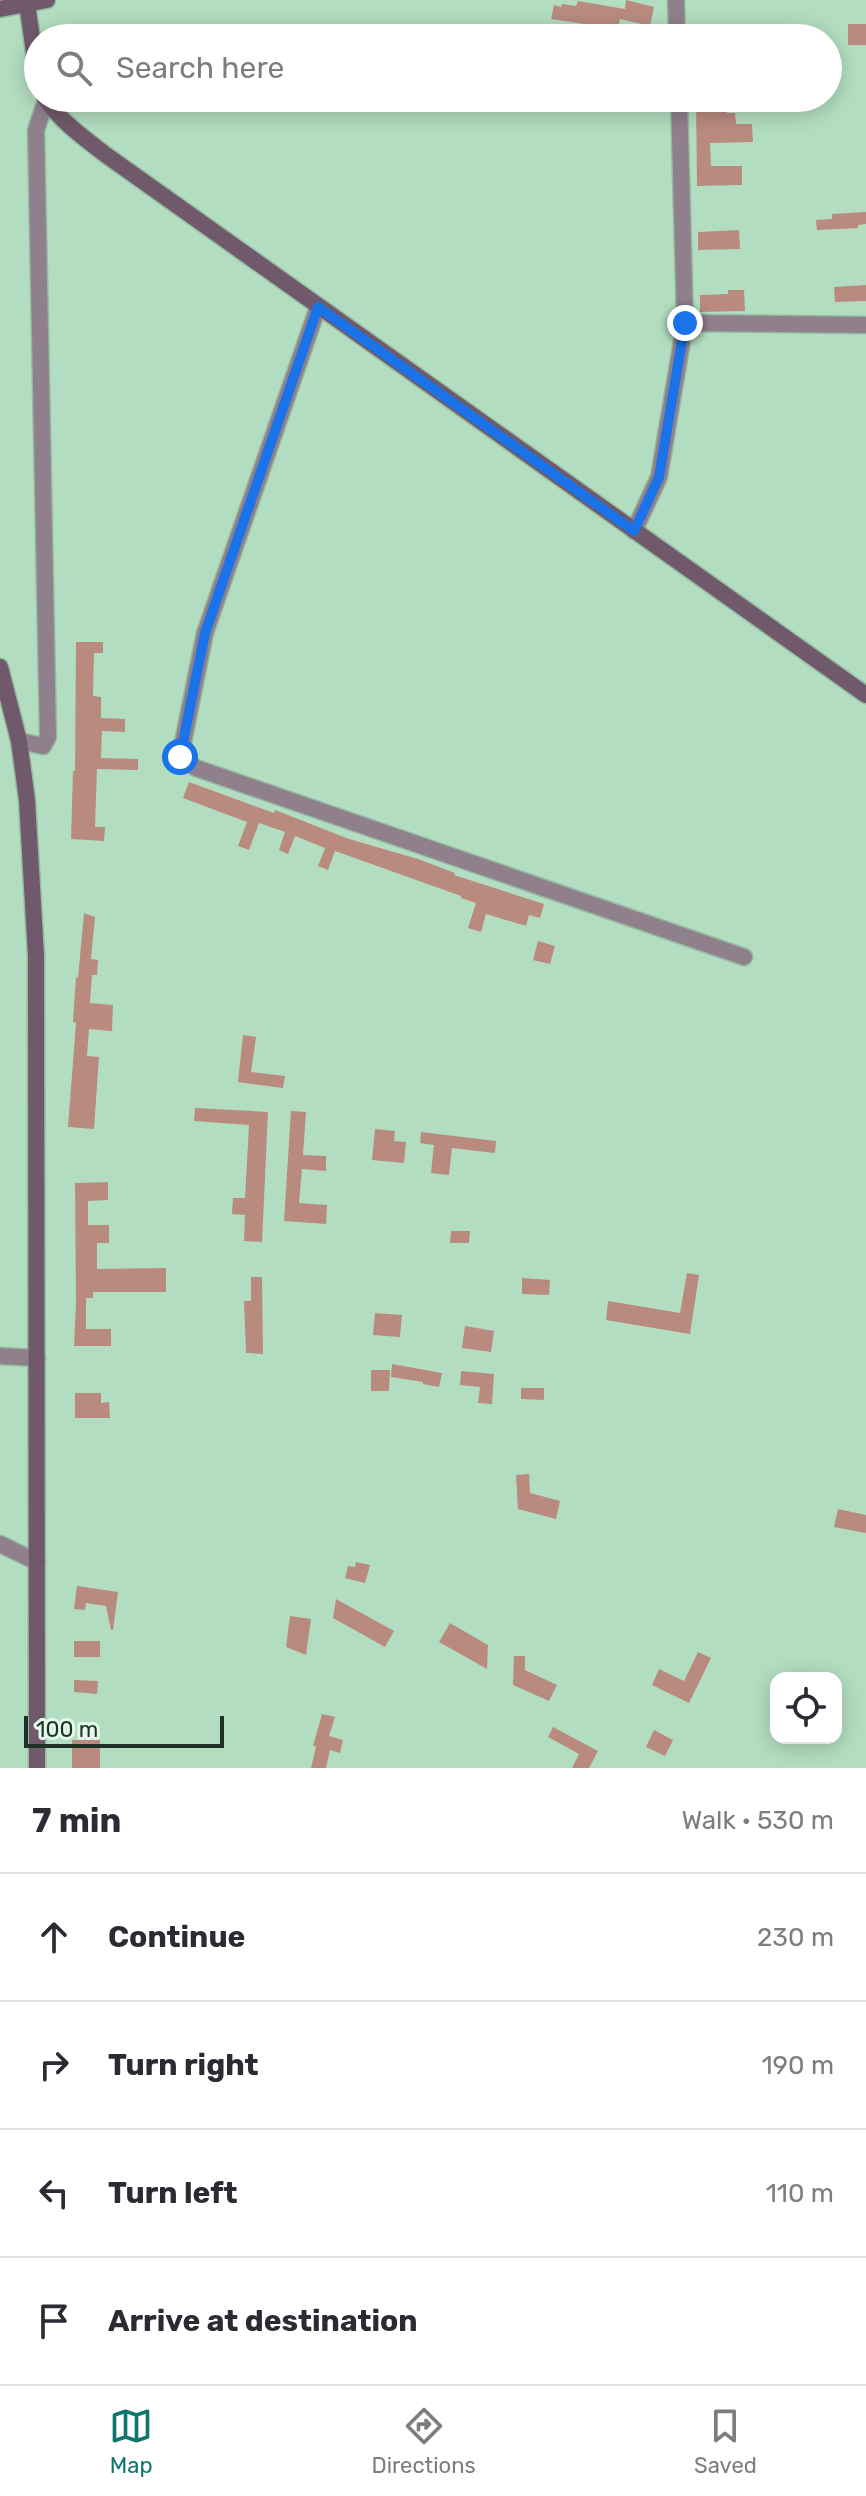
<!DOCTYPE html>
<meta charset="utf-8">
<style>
body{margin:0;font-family:Rubik,sans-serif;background:#f2f2f3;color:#2b2b33}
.controls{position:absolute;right:24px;bottom:24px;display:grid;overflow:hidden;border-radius:16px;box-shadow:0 4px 20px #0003}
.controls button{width:72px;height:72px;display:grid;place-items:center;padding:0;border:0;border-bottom:2px solid #e1e1e2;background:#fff;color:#2b2b33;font:40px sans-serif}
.scale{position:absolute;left:24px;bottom:20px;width:200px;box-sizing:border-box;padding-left:8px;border:4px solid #1f3025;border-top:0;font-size:22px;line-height:28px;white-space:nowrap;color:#1f3025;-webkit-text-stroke:6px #e3f9ea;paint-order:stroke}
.stop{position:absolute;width:24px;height:24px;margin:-18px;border:6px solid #1a73e8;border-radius:50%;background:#fff}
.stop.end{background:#1a73e8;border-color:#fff;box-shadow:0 2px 8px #0008}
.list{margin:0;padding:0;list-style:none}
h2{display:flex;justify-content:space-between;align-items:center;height:104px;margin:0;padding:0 32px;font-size:34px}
h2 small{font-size:26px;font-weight:400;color:#7c7c81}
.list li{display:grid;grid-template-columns:52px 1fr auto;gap:24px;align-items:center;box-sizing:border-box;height:128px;padding:0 32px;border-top:2px solid #e1e1e2}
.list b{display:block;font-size:30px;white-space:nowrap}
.list em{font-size:26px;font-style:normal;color:#7c7c81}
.icon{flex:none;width:44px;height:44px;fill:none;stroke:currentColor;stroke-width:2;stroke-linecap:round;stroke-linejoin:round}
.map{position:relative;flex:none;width:866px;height:1768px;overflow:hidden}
.search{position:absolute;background:#fff;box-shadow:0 4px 20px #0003;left:24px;right:24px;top:24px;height:88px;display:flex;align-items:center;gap:20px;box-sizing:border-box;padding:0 28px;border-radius:44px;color:#7c7c81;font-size:30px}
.sheet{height:616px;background:#fff}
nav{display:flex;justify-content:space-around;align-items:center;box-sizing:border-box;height:112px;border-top:2px solid #e1e1e2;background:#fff;font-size:22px;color:#7c7c81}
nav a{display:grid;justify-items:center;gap:4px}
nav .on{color:#0f766e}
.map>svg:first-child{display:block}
.building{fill:#b98b7f}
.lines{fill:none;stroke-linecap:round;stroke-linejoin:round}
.street-casing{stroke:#95baa1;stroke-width:19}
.secondary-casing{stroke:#95baa1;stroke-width:19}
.street{stroke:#90808c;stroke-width:16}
.secondary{stroke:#70596a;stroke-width:16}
.route{stroke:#1a73e8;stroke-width:10}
</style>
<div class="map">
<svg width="866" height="1768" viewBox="0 0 866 1768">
<rect width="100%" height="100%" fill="#b3ddc0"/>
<!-- building -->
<g class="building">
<path d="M626,0l28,7 -4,19 -30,-7 -2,10 -67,-10 3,-14 7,2 1,-3 14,2 2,-5 47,8z"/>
<rect x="848" y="24" width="18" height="21"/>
<path d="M696,98h11l1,8 19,-1v8h8l1,11h16l1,18 -43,1 1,23h31v19l-45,1z"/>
<path d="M866,212v12l-8,1v3l-41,2 -1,-10 16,-1v-5z"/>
<path d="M739,230l1,19 -42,1v-18z"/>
<path d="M866,285v16l-31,1 -1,-15z"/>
<path d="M728,290h16l1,21 -45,1v-17l28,-1z"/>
<path d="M76,642h27v11h-9l-1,43 8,1v21l24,1v13l-23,-1 -1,27 37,1v11l-41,-1 -2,58h10l-1,14 -33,-2 2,-68h2z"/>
<path d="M189,782l85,31 1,-3 74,29 69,20 37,14 -1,2 90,29 -4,14 -11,-3 -3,11 -40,-12 -5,18 -13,-4 8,-25 -15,-5v-2l-126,-45 -7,19 -10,-4 7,-18 -30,-12 -7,18 -9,-4 6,-18 -26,-9 -10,27 -11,-4 9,-24 -64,-24z"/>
<path d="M84,913l11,4 -4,42 7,1 -1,15h-5l-2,28 23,2 -1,26 -23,-2 -2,27 12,1 -5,72 -26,-2 8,-104 -3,-1 3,-45 2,1z"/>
<path d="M538,941l17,5 -5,18 -17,-4z"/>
<path d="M243,1035l13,2 -5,35 34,4 -2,12 -45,-6z"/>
<path d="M195,1108l73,4 -6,130 -18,-1 1,-26 -13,-1 1,-16h12l4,-73 -55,-4z"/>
<path d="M291,1111l15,1 -3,43 23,1v15l-24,-2 -3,34 28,2 -1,19 -42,-3z"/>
<path d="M375,1129l20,2 -1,10 12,1 -2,21 -32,-3z"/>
<path d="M421,1132l75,9 -1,12 -43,-5 -3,27 -18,-2 3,-28 -14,-2z"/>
<path d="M108,1182v18l-20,1v24h21v18h-12v26l69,-1v24h-73v6h-7v31h25v17h-37l2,-43 -1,-120z"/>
<path d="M451,1231h19l-1,12h-19z"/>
<path d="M687,1273l12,2 -9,59 -84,-14 2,-19 72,12z"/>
<path d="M251,1277h11l1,77 -17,-1 -2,-52h7z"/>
<path d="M522,1278l28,2 -1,15 -27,-1z"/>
<path d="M375,1313l27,2 -2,22 -27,-2z"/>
<path d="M465,1326l29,5 -3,21 -29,-4z"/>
<path d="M392,1364l50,9 -3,14 -16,-3v-2l-32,-5z"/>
<path d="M371,1370h19l-1,21h-18z"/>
<path d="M461,1371l33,3 -2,30 -14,-1 2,-16 -20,-2z"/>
<path d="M521,1388h23v12l-23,-1z"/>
<path d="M75,1393h26v10l8,-1 1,16h-35z"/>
<path d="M529,1474l1,19 30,8 -4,18 -38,-10 -2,-34z"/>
<path d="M838,1509l28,6v18l-32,-6z"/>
<path d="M356,1562l14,3 -5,18 -20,-5 3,-12 7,1z"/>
<path d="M77,1586l41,6 -5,38h-2l-5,-24 -20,-3 -1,7 -11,-1z"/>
<path d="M336,1599l58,32 -9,16 -52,-29z"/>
<path d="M290,1616l21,3 -5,36 -20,-8z"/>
<path d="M450,1623l38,22 -1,24 -48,-27z"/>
<rect x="74" y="1641" width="26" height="16"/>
<path d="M698,1652l13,6 -22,45 -37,-18 7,-16 25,12z"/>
<path d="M514,1656h11v14l32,15 -8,16 -36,-16z"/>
<path d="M74,1680l24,1 -1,13 -23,-2z"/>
<path d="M322,1714l13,3 -6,19 14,4 -3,13 -10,-3 -4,18h-15l5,-22h-3z"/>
<path d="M553,1727l45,24 -9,17h-17l7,-14 -31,-17z"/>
<path d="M654,1730l19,10 -8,16 -19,-9z"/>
<rect x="72" y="1740" width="28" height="28"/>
</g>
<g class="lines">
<!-- street casing -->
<g class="street-casing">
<g id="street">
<path d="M676,0l1,38"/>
<path d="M318,307l-113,326 -25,124 16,11 548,189"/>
<path d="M685,323l181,2"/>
<path d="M634,531l25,-54 26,-154 -6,-225"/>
<path d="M19,741l24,5 5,-9 -12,-607 10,-30"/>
<path d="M0,1356l37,2"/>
<path d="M0,1544l37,18"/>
</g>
</g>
<!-- secondary casing -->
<g class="secondary-casing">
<g id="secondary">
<path d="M27,4l11,75"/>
<path d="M0,9l47,-9"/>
<path d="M45,98c15,23 39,40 61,57l760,540"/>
<path d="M0,667l19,74 8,59 9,156 1,812"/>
</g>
</g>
<!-- street -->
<use href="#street" class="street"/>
<!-- secondary -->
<use href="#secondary" class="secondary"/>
</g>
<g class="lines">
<!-- route -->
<path class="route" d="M180,757l25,-124 113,-326 316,224 25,-54 26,-154"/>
</g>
</svg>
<div class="controls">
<button><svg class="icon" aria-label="locate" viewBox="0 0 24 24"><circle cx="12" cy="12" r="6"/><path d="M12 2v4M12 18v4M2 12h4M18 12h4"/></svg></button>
</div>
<div class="scale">100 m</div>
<div class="stop" style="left:180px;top:757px"></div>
<div class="stop end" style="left:685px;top:323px"></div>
<div class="search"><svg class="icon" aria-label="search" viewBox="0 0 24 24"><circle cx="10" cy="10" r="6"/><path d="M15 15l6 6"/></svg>Search here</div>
</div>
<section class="sheet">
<h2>7 min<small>Walk · 530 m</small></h2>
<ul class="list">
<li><svg class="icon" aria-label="ahead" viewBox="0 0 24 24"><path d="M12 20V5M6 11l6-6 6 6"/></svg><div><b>Continue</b></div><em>230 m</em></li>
<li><svg class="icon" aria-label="right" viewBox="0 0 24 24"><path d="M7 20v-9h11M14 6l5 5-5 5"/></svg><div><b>Turn right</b></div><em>190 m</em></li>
<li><svg class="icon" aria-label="left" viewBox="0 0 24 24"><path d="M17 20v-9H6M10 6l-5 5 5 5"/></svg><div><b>Turn left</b></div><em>110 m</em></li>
<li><svg class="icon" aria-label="arrive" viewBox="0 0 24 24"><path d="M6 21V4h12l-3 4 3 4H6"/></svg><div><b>Arrive at destination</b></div></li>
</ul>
</section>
<nav>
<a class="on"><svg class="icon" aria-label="map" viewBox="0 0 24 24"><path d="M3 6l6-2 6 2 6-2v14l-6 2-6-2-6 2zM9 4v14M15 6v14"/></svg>Map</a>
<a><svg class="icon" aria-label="directions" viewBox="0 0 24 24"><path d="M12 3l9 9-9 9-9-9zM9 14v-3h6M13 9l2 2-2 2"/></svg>Directions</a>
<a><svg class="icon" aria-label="saved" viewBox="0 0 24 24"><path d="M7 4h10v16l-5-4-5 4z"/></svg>Saved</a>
</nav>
